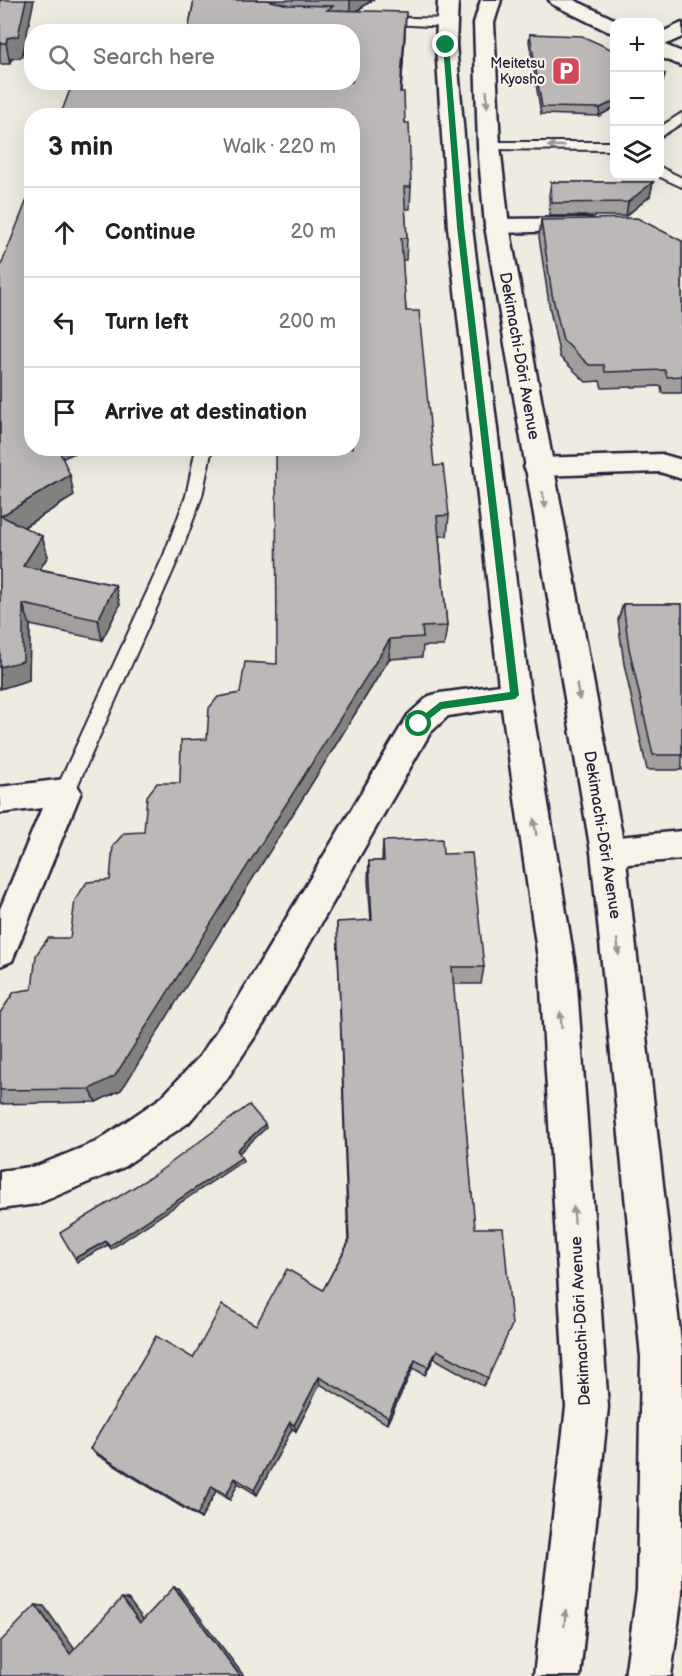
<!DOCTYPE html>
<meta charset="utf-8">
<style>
body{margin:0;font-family:"Balsamiq Sans",sans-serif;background:#f2f2f2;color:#202124}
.controls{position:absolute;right:18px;top:18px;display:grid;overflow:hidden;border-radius:12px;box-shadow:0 6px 24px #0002}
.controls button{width:54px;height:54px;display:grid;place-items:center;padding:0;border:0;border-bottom:2px solid #e0e0e0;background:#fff;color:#202124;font:30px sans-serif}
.stop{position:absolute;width:18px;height:18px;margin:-14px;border:4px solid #0b8043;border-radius:50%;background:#fff}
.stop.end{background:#0b8043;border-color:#fff;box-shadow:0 2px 6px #0008}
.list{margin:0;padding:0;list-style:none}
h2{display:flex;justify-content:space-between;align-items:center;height:78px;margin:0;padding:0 24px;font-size:26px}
h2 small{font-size:20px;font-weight:400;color:#757577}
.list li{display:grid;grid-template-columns:39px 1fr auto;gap:18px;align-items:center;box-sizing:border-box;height:90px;padding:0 24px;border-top:2px solid #e0e0e0}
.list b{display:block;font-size:22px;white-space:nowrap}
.list em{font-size:20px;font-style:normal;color:#757577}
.icon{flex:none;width:33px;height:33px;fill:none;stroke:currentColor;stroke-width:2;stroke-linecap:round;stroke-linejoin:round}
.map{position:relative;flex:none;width:682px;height:1676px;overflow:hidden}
.search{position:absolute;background:#fff;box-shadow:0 6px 24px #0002;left:24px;top:24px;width:336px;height:66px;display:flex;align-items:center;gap:15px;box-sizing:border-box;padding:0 21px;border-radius:24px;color:#757577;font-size:22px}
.panel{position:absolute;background:#fff;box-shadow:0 6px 24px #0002;left:24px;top:108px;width:336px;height:348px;border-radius:24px}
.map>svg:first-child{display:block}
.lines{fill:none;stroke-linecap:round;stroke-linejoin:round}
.service-casing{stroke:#22223b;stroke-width:4}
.minor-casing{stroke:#22223b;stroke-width:5}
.tertiary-casing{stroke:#22223b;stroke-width:5}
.secondary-casing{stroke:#22223b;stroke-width:5}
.service{fill:#f7f3e8;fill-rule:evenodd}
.minor{fill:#f7f3e8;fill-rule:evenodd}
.tertiary{fill:#f7f3e8;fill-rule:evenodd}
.secondary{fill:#f7f3e8;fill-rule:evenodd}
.wall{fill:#a19e9d;stroke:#22223b;stroke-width:1.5}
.shaded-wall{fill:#838180;stroke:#22223b;stroke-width:1.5}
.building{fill:#bbb8b7;stroke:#22223b;stroke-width:1.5}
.oneway{fill:#97959a}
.route{fill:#0b8043}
.labels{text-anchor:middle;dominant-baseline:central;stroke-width:4.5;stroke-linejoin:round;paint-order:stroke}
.far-poi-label{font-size:14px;fill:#22223b;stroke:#f7f3e8;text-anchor:end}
.street-label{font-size:16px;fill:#22223b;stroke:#f7f3e8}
</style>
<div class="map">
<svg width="682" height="1676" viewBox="0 0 682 1676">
<rect width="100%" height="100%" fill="#eeebe1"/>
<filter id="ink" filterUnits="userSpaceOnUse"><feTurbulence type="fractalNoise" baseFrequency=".0167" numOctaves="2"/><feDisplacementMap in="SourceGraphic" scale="12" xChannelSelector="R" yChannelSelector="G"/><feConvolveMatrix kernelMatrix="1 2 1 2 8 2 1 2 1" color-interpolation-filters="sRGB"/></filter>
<g filter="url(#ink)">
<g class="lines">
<!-- service casing -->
<g class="service-casing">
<g id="service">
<path d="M379,17l68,2 6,4 -6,4 -72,-4 -2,-2z"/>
<path d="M682,113v10l-22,14v-10z"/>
<path d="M489,142h125v8l-130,-1 -1,-3 1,-3z"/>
<path d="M660,167l22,11v9l-24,-11z"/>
<path d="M196,448h16l-10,48 -22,59 -108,243 -7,2 -7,-2 -3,-6 109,-237 22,-59z"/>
</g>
</g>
<!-- minor casing -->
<g class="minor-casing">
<g id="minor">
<path d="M682,23v14l-22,10v-14z"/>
<path d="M586,218l8,2 4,5 -4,5 -97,3 -8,-2 -4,-5 4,-5 8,-2z"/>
<path d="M661,454l21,6v19l-22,-7 -122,4 -10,-2 -4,-7 4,-7 10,-2z"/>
<path d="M515,683l11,3 4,9 -4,9 -78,12 -18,17 -166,290 -38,57 -38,43 -66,45 -85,36 -37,5v-38l37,-5 59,-24 66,-45 38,-41 38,-57 170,-284 21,-19 11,-3z"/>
<path d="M65,779l11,4 5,9 -69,169 -12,5v-57l42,-101 -42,5v-26z"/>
<path d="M682,831v28l-74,7 -12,-4 -5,-10 5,-10 12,-4z"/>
</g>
</g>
<!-- tertiary casing -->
<g class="tertiary-casing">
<g id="tertiary">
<path d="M549,0h25l46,22h-6v11l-7,-2 -55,-27z"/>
<path d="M660,43l22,9v14l-22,-9z"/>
</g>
</g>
<!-- secondary casing -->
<g class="secondary-casing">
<g id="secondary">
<path d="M438,0h20l-2,45 16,182 58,468 46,277 32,435 -28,269h-46l32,-269 -26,-435 -40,-277 -52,-468 -12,-182z"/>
<path d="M481,0h20l-7,23 6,123 9,80 116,626 57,499v243l-11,82h-46l12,-86 4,-233 -50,-505 -106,-626 -7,-80 -4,-123z"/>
</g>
</g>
<!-- service -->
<use href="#service" class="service"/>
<!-- minor -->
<use href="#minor" class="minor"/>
<!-- tertiary -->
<use href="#tertiary" class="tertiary"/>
<!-- secondary -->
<use href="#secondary" class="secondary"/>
</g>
<!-- wall -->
<g class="wall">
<path d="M0,0l22,57 -11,2 -1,5h-10z"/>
<path d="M194,0h179l-16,11 48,23 -4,58 4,31 6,64 -1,22h-5l2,29 -1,22h-4l4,51 28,155 15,49 -2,21h-8l8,90 -3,20h-21l-1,11 -33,2 -268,431 -25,12 -96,2v-91l32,-24 38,-51 74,-106 36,-49 27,-44 33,-46 37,-29 75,-548 -164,-85z"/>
<path d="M530,34l85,17v56l-16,9 -58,-2 -12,-73z"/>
<path d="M551,182h102l-3,14 -24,20h-76l-1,-20z"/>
<path d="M541,220l141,21v152h-20l-1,-7 -59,2 -2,-7 -14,1 -26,-25 -10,-47 -11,-73z"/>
<path d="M0,268l32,180h54l-24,10 12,38 -50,31 24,29 -8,13 75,16 5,20 -18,35 -72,-15 -1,55 -29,9z"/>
<path d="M623,604h59v166h-35l-23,-106 -6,-44z"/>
<path d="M383,841l60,13 41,113 -3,17h-28l35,394 -5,8 -49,-28 -9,17 -12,-7 -26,56 -67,-40 -24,47 -4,-2 -35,66 -19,-12 -8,17 -14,-9 -15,28 -104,-64 -7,-6 103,-91 130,-68 25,-47 -11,-321 34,-1 -3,-41 1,-19h13z"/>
</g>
<!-- shaded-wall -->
<g class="shaded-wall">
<path d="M26,0h8l-12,57 -11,2 -1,5 -4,-21 1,-5z"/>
<path d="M350,0h23l-23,15z"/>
<path d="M406,12l-1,22 -6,80 1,-22z"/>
<path d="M665,74l-2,8 -3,2v-7z"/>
<path d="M615,101v6l-16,9 1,-8z"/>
<path d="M653,182l-3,14 -24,20 2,-14z"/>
<path d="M56,448h30l-27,12z"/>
<path d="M70,475l4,21 -67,41 -6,-21z"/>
<path d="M42,536l6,20 -19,30 -6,-20z"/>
<path d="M115,585l5,20 -18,35 -4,-20z"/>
<path d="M23,604l7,21 -1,55 -29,9v-22z"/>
<path d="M390,639l-1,20 -263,424 -5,7 -25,12 -6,-13z"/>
<path d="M265,1124l1,4 -28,26 -1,-4z"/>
<path d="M242,1157l1,4 -132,88 -2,-3z"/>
<path d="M106,1241l2,4 -31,17 -2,-4z"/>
<path d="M437,1350l-3,8 -9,17 3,-8z"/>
<path d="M415,1360l-2,8 -26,56 1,-7z"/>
<path d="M319,1377l1,7 -24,47 -2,-6z"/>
<path d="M290,1422l2,7 -35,66 -3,-5z"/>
<path d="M235,1478l3,5 -8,17 -4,-5z"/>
<path d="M212,1486l4,5 -15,28 -4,-4z"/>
<path d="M174,1587l4,1 66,88h-4z"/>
<path d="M122,1598l6,1 18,24h-6z"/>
<path d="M36,1605l8,1 34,48h-8z"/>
</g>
<!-- building -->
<g class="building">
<path d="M0,0h26l-8,36 -11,2 -1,5h-6z"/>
<path d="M194,0h72l23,5 44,1 -6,4 79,2 -6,80h4l1,31h4l2,64h-7l3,51h-6l5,73h13l15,155 9,-1 6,50 -12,1 10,110 -25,1 1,10 -33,2 -275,437 -25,13 -90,1v-77l14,-21 18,-3 4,-34 12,-17h22l5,-38 12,-18 23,-2 3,-34 11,-13 20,-1 3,-36 10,-13h23l1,-43 26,-1 2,-31 9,-11 22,-4 5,-31 32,2 -1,-216h76v-332h-292l13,-34h279v-50h-260l2,-5 94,4z"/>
<path d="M530,34l52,2 33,15v50l-15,7 -58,-1z"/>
<path d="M660,72l5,2 -5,3z"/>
<path d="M551,182h102l-25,20 -76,1z"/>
<path d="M32,187v261h26l12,27 -69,41 41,20 -19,30 92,19 -17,35 -75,-16v57l-23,6v-399z"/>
<path d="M637,218l45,23v135l-15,1 -2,-7 -60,2 -1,-7h-15l-26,-25 -11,-46 -11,-74z"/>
<path d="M623,604h59v151h-29l-24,-107z"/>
<path d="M442,839l1,15 29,-1 12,114h-32l23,261h28l9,97 -24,53 -51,-28 -9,17 -13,-7 -27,57 -69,-40 -25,48 -4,-3 -36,68 -19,-12 -9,17 -14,-9 -15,29 -107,-66 66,-113 37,22 29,-53 34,20 31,-56 36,21 26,-48 -12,-320 35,-2 -3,-59h15l-1,-20z"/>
<path d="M249,1105l16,19 -28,26 5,7 -133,89 -3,-5 -31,17 -15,-25 97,-60z"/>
<path d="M174,1587l66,89h-240v-34l36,-37 34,49 52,-56 18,25z"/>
</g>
<!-- one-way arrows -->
<defs><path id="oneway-solid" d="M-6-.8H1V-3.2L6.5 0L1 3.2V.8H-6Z" transform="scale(1.5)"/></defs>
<g class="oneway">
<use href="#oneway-solid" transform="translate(487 99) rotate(88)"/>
<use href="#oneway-solid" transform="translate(556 146) rotate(-180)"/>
<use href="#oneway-solid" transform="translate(544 500) rotate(80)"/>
<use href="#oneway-solid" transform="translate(578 692) rotate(80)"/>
<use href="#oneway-solid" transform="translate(535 827) rotate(-99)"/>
<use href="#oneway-solid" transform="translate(618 947) rotate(84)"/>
<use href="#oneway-solid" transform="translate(561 1020) rotate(-94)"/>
<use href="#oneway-solid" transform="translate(574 1215) rotate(-94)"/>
<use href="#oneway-solid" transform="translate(565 1618) rotate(-84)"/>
</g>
</g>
<!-- route -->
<path class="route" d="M446,44l3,1 15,182 55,468 -4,4 -73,10 -23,18 -5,-3 2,-3 24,-19 70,-10 -53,-465 -14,-182z"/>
<!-- icons -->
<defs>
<g id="parking-square" transform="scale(1.5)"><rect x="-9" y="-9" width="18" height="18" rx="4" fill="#d1495b" stroke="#f7f3e8"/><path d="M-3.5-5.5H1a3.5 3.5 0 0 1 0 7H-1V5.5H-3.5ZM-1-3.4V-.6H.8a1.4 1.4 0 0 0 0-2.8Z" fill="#fff"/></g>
</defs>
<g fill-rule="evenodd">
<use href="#parking-square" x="566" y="71"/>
</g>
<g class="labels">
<!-- far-poi labels -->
<g class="far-poi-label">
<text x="545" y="63">Meitetsu<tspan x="545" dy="16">Kyosho</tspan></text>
</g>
<!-- street labels -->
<g class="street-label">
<text transform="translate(519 356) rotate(80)">Dekimachi-Dōri Avenue</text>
<text transform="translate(602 835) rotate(81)">Dekimachi-Dōri Avenue</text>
<text transform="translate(581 1321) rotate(-93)">Dekimachi-Dōri Avenue</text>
</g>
</g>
</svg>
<div class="controls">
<button>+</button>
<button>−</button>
<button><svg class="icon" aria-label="layers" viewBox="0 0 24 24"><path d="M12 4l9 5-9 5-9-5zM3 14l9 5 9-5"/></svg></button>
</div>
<div class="stop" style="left:419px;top:724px"></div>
<div class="stop end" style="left:446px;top:45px"></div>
<div class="search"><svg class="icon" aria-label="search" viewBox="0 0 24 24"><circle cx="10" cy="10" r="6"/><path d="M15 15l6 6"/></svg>Search here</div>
<section class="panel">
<h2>3 min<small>Walk · 220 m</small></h2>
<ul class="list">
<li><svg class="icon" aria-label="ahead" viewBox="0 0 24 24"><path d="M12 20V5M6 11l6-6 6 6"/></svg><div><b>Continue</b></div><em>20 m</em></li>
<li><svg class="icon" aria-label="left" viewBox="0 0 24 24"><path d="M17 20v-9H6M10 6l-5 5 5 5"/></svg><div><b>Turn left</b></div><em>200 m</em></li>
<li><svg class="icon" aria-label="arrive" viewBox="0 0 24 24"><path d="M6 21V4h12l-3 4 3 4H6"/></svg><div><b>Arrive at destination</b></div></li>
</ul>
</section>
</div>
